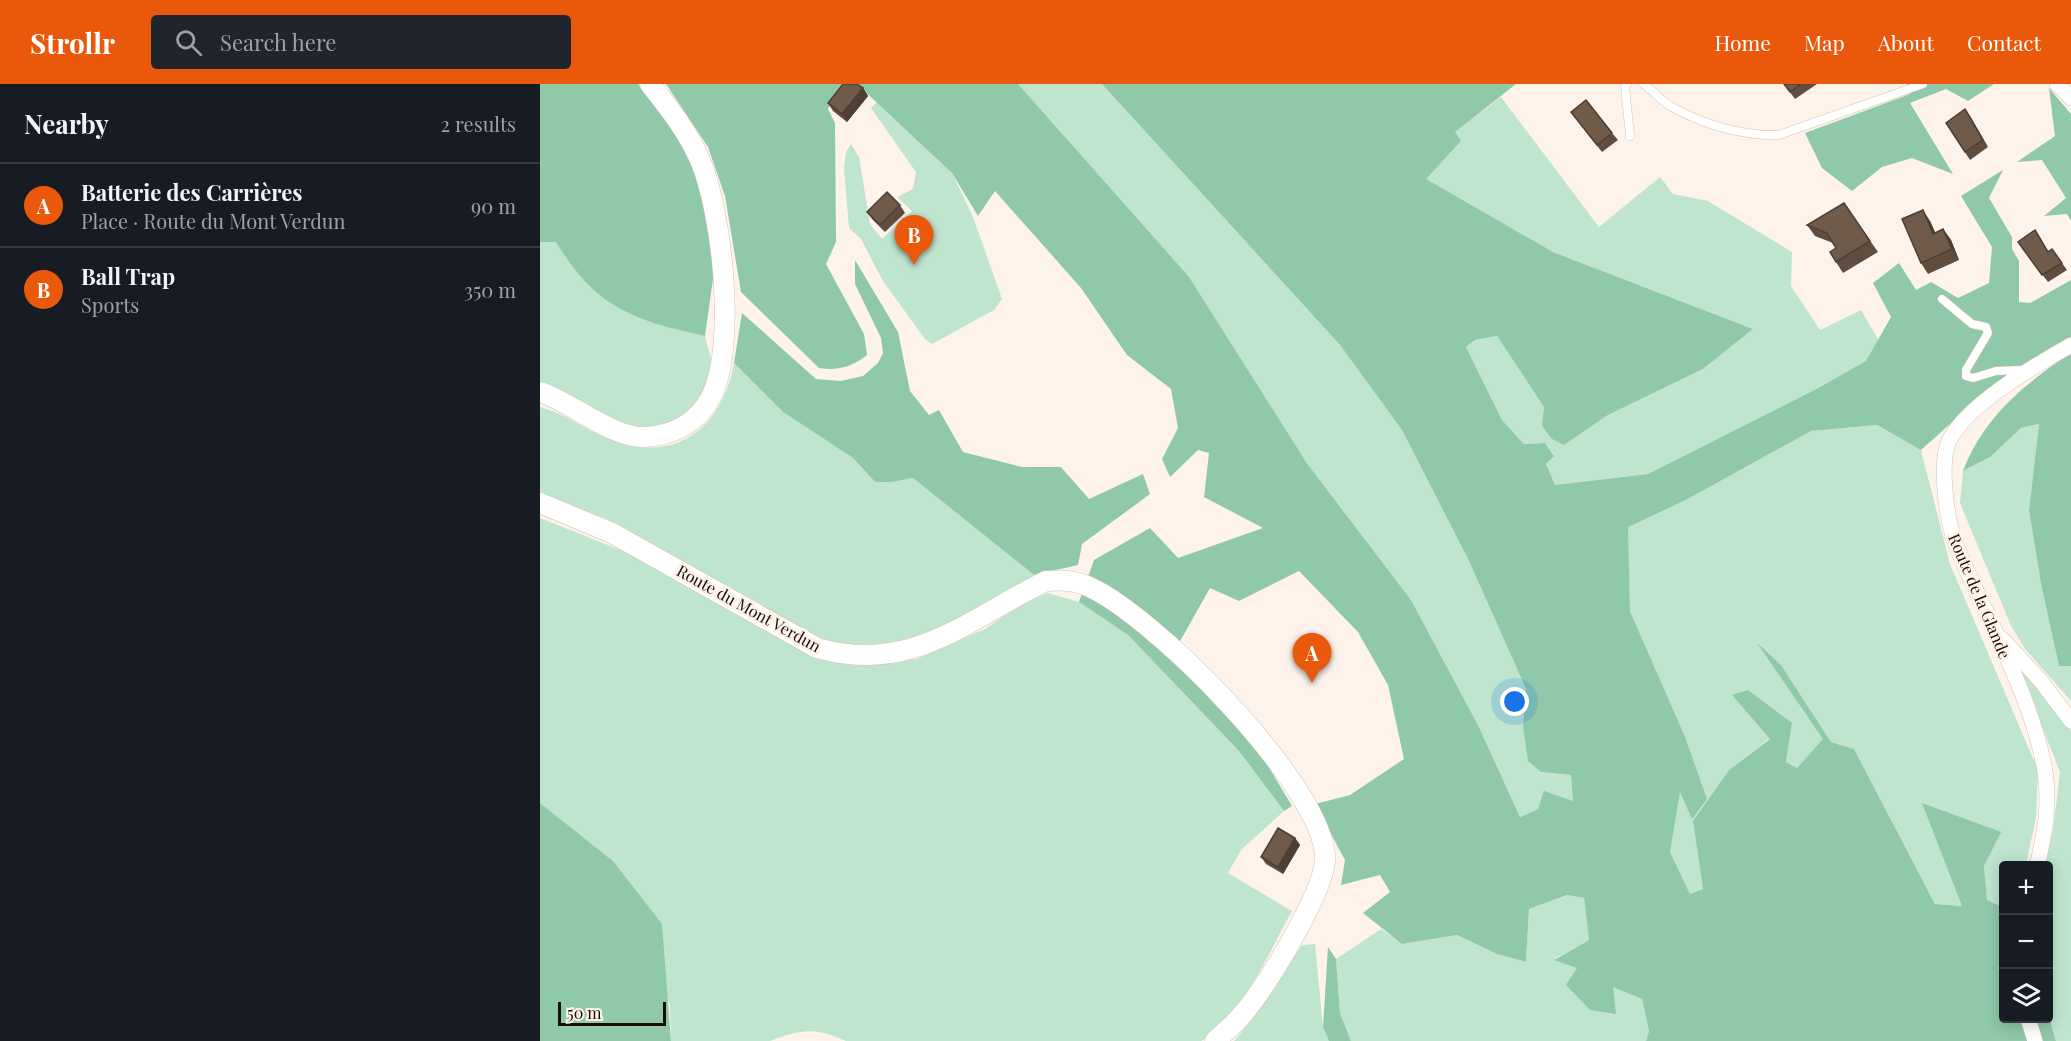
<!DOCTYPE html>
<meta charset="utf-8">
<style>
body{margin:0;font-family:"Playfair Display",serif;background:#20242c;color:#f1f3f6}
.controls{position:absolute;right:18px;bottom:18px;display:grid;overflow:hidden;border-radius:6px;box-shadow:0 3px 15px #0003}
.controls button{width:54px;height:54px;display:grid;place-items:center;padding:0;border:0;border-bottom:2px solid #363941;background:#171b24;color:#f1f3f6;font:30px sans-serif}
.scale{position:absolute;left:18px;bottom:15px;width:108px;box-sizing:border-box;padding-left:6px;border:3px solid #170e08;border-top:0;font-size:16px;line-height:21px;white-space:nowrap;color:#170e08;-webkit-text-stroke:4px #fef3eb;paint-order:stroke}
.you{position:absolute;left:975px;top:618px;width:21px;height:21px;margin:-15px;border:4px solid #fff;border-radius:50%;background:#1a73e8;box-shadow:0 0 0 9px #1a73e833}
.badge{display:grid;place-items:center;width:39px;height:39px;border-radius:50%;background:#ea580c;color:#fff;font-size:20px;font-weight:700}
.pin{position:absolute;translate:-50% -50px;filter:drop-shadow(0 2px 3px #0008)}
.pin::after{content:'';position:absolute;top:32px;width:21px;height:18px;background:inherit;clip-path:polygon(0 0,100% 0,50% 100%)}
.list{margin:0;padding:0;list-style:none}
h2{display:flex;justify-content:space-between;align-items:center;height:78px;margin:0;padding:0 24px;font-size:26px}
h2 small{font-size:20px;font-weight:400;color:#9ea1a6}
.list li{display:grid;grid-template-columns:39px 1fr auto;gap:18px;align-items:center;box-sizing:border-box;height:84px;padding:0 24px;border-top:2px solid #363941}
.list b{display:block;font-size:22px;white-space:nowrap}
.list p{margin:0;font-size:20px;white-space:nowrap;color:#9ea1a6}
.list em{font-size:20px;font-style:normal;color:#9ea1a6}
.icon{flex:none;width:33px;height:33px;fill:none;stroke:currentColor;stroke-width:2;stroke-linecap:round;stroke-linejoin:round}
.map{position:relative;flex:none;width:1531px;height:957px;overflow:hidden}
header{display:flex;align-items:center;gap:36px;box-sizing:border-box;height:84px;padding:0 30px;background:#ea580c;color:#fff}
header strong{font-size:28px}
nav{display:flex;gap:33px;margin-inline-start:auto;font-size:21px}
.search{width:420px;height:54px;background:#20242c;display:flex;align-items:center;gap:15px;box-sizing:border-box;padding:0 21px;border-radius:6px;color:#9ea1a6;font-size:22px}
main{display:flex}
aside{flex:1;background:#171b24}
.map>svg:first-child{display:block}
.green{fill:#bfe5cf}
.forest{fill:#8fc9a9}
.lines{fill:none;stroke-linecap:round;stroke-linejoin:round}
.service-casing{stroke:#d9c0ad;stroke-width:9}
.minor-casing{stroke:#d9c0ad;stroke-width:16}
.tertiary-casing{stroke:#d9c0ad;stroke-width:21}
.service{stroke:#fff;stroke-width:8}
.minor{stroke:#fff;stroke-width:15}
.tertiary{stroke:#fff;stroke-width:20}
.wall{fill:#604d3f}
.shaded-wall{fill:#4e3f33}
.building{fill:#705a49;stroke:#4e3f33;stroke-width:1.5}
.labels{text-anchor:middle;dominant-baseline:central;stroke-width:6;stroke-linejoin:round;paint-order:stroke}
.street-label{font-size:16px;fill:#170e08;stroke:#fef3eb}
</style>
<header>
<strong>Strollr</strong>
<div class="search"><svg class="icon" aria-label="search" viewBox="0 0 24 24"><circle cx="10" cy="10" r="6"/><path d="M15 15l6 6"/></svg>Search here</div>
<nav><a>Home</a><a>Map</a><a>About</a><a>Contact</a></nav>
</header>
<main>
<aside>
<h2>Nearby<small>2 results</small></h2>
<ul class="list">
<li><span class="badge">A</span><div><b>Batterie des Carrières</b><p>Place · Route du Mont Verdun</p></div><em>90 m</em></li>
<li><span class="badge">B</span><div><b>Ball Trap</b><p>Sports</p></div><em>350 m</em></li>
</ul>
</aside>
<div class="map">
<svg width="1531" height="957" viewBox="0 0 1531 957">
<rect width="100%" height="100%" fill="#fef3eb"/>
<!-- green -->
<g class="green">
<path d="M478,0h84l238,261 62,85 67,131 57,128 -3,37 18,46 30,3 2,26 -35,8 -18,8 -42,-92 -67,-125 -105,-138 -218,-296z"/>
<path d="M961,13l98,130 61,-50 13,17 35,7 84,51 -1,34 29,44 41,-20 18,31 -13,20 -48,27 -170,86 -93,11 -9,-21 8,-9 -9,-12 -21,1 -22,-24 -36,-73 9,-7 22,-4 47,71 20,38 44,-30 95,-46 50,-40 -200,-77 -128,-73 36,-38 -7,-9z"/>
<path d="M337,18l75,71 21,44 29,82 -8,11 -62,34 -7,-5 -42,-58 -22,-42 -12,-11 -5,-59 2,-17 5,-8 8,13 11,67 12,15 30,-28 -15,-14 16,-8 3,-17 -45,-64z"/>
<path d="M0,158h16c40,66 76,78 149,94 2,10 7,22 7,32 -1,33 -34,61 -65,60 -34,-2 -77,-30 -107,-45z"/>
<path d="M194,279l49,49 70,46 22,24h17l21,-4 121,97 -59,39 -72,31 -58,3 -28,-9 -210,-120 -67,-24v-88c24,6 44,22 67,31 66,28 115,-8 127,-75z"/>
<path d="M1499,340l-10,86 12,74 18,82h12v35l-46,-52 -14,-23 -51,-123 3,-32 27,-14 31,-29z"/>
<path d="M1337,341l44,25 29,114 88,206 -2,48 -9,42 -3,5 -20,1 -1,34 -3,6 -13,-6 -3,-34 -21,40 -28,-2 -81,-155 -23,-7 -50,-77 -22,-19 65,93 -27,29 -11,-6 6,-39 -59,-27 37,42 -41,32 -36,51 10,68 -13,5 -20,-42 10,-62 27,9 -21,-60 -56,-128 -3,-84 59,-27 125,-69z"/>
<path d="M0,434l108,43 198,102 38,1 32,-5 69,-30 35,-24 28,-12 31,9 49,33 111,116 45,60 -43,39 -13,23 64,38c-21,37 -53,112 -91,130h-355c-32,-14 -44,-12 -76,0 -10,0 -82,0 -99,0l-1,-36 -57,-144 -73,-58z"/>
<path d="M1476,577l55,70v310h-15l-8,-23v-152l-5,-1 10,-34 7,-59z"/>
<path d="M1027,811l17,3 5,42 -35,19 24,9 64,31 7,32 -3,10h-295l-11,-28 -4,-54 45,-30 22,15 54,-9 40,19 29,8 3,-53z"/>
<path d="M775,860l8,83 6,14h-95l20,-24 48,-72z"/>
</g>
<!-- forest -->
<g class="forest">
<path d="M0,0h98l29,36 24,40 15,51 8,61 -9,64c-73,-16 -109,-28 -149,-94h-16z"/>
<path d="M126,0h179l-17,25 7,14 1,119 -10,22 38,70 3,21c-15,12 -29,16 -48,13l-78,-76 -16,-96 -17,-49z"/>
<path d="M317,0h161l171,193 117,185 105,138 67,125 42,92 18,-8 6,-18 29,10 -2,-26 -30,-3 -13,-11 -5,-35 3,-37 -57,-128 -67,-131 -62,-85 -238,-261h414l-61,48 6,9 -35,38 127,73 200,77 -50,40 -95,46 -44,30 -12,-6 -10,-13 2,-19 -47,-71 -22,4 -9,7 36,73 22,24 21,-1 9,13 -8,8 9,21 93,-11 170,-86 48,-27 25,-44 -18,-34 26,-20 17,27 15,-8 27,16 31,-15 3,-36 -31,-51 42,-26 -14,28 23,39v12l7,12v41l11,1 41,-23v58l-73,43 -77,69 -44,-25 -66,6 -125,69 -58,27 2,84 56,128 21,60 -15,20 -12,-27 -10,60 20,42 13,-5 -10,-68 36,-51 41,-31 -38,-44 16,-5 44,33 -6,39 11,6 26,-29 -66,-96 24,22 50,77 23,7 81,155 27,2 -40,-103 79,29 -17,34 3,34 13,6 3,-6 1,118h45l7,23h-410l3,-10 -7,-32 -29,-12 3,27 -26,-4 -24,-25 11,-17 -23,-8 35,-20 -5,-42 -17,-3 -38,14 -3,53 -29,-8 -40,-19 -55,9 -39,-31 27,-21 -10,-17 -39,10 4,-25 -30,-56 35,-9 54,-36 -16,-74 -30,-53 -59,-61 -60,30 -29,-13 -40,71 41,37 33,39 24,31 24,40 -8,5 -45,-60 -111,-116 -49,-33 15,-42 56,-32 28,30 85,-30 -59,-31 5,-44 -11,-3 -28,27 -8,-18 16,-31 -7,-39 -44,-34 -46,-67 -86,-97 -17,25 -26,-43z"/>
<path d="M1367,0h87l-26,17 -22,-12 -36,14 43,71 -41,-16 -30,9 -30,24 -30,-23 -17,-35 105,-39z"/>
<path d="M1509,4l22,26v107l-4,-7 -23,2 22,-18 -24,-38 -25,2 38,-26z"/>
<path d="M315,176l43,72 12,59 19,24 10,-5 24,42 59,15h39l28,32 54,-25 7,20 -68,50 -4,21 -44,10 -121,-97 -21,4h-17l-22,-24 -70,-46 -49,-49 8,-50 74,66 25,2 22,-5 15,-13 5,-10 -2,-15 -26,-54z"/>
<path d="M1531,269v313h-12l-18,-82 -12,-74 10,-86 -18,4 -31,29 -27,14c20,-53 62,-88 108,-118z"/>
<path d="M0,719l73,58 49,63 9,117h-131z"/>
<path d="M788,863l8,12 4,54 11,28h-22l-6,-14z"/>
</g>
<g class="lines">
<!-- service casing -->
<g class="service-casing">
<g id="service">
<path d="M1087,0l-2,2 5,50"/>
<path d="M1103,0c11,7 18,17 29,23 32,18 71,29 107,28l144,-51"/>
<path d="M1402,215l30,25 14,3 2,6 -22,37v6l7,2 23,-7 26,-1"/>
</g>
</g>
<!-- minor casing -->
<g class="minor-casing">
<g id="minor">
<path d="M1517,0l14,14"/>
<path d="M1462,555l38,41 31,41"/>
<path d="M1497,782c8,-33 13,-61 8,-95 -10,-57 -38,-114 -62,-166 -11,-24 -25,-50 -32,-76 -5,-21 -12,-70 -1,-90 19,-36 86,-74 121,-94"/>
<path d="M1488,934l7,23"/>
</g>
</g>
<!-- tertiary casing -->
<g class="tertiary-casing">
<g id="tertiary">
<path d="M0,308c31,10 72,46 104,45 28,-1 54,-14 67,-40 26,-50 11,-186 -11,-237 -12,-28 -31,-52 -50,-76"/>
<path d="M0,419l72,30 205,115c94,27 151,-29 229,-67 12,-1 25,-1 36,3 63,21 248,207 243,277 -3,35 -60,128 -84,155 -7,9 -18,17 -26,25"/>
</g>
</g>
<!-- service -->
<use href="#service" class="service"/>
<!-- minor -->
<use href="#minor" class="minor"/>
<!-- tertiary -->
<use href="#tertiary" class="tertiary"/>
</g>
<!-- wall -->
<g class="wall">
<path d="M1244,0h33l-22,15z"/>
<path d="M323,4l5,8 -21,26 -14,-11 -5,-8z"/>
<path d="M1425,25l23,38 -18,13 -24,-37z"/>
<path d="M1036,35l36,14 6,7 -16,12z"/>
<path d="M1304,119l34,49 -35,21 -7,-11v-14l-3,-5 -18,-7 -8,-11z"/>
<path d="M360,121l5,8 -20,19 -13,-13 -5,-7z"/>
<path d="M1390,137l5,12 8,-4 8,11 8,20 -31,14 -7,-11z"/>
<path d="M1478,158l30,9 4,-2 15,21 -19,12z"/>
<path d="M755,754l5,7 -17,29 -17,-10 -5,-7z"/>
</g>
<!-- shaded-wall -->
<g class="shaded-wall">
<path d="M323,4l5,8 -21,26 -5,-8z"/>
<path d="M1425,25l5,7 18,31 -5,-7z"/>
<path d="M1383,126l7,11 11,24 -8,-11z"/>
<path d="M1403,145l8,11 8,20 -7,-11z"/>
<path d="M755,754l5,7 -17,29 -5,-7z"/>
</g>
<!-- building -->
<g class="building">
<path d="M303,0h14l6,4 -21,26 -14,-11z"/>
<path d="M1244,0h17l-11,8z"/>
<path d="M1046,16l26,33 -15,12 -26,-33z"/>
<path d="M1425,25l18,31 -18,12 -19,-29z"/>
<path d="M347,108l13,13 -20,20 -13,-13z"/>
<path d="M1304,119l26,38 -34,21 -6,-10 6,-4 -9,-15 -20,-8z"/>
<path d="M1383,126l10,24 10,-5 9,20 -31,14 -19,-44z"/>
<path d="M1495,146l13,22 4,-3 10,14 -20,12 -24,-33z"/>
<path d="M738,744l17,10 -17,29 -17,-10z"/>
</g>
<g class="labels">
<!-- street labels -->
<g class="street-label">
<text transform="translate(1440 512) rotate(67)">Route de la Glande</text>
<text transform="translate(209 524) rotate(29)">Route du Mont Verdun</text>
</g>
</g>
</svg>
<div class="controls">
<button>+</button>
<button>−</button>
<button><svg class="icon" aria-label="layers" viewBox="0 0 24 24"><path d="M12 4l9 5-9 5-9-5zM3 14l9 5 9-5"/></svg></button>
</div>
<div class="scale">50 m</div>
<div class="you"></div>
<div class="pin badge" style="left:772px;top:599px">A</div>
<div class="pin badge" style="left:374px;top:181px">B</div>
</div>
</main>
